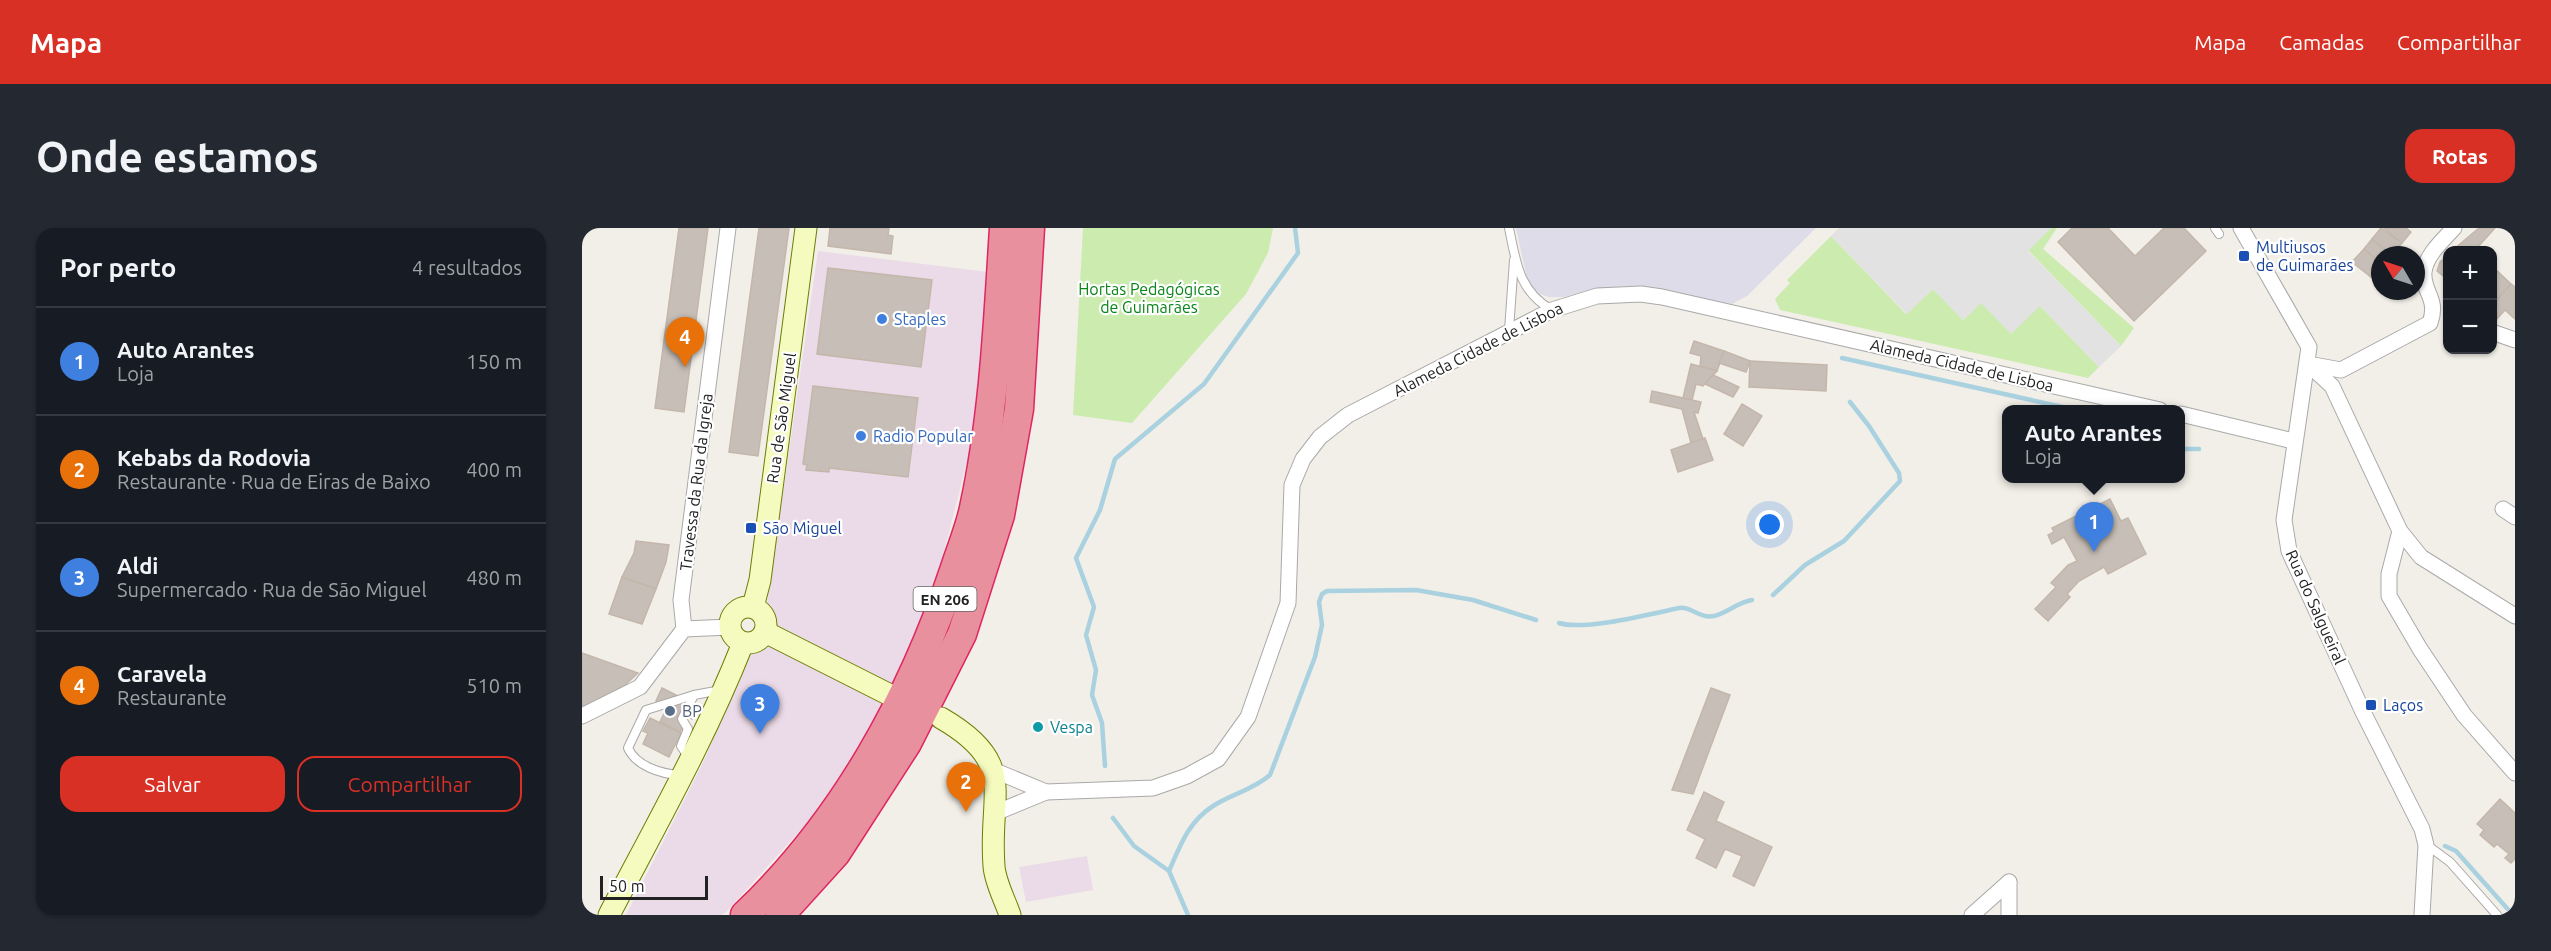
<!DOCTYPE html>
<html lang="pt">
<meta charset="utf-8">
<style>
body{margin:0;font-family:Ubuntu,sans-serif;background:#242831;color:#f1f3f6}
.controls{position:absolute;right:18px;top:18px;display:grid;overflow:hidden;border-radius:12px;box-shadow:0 2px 4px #0004}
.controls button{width:54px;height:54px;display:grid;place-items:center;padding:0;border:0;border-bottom:2px solid #363941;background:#171b24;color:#f1f3f6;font:30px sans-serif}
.compass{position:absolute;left:1789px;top:18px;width:54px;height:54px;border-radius:50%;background:#171b24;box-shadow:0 2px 4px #0004;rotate:309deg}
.scale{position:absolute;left:18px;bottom:15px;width:108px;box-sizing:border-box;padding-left:6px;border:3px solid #222;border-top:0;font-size:16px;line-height:21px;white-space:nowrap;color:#222;-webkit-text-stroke:4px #fff;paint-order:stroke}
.you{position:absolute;left:1188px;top:297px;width:21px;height:21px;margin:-15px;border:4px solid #fff;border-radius:50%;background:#1a73e8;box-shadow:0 0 0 9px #1a73e833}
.badge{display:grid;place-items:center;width:39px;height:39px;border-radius:50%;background:#d93025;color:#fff;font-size:20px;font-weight:700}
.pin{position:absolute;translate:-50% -50px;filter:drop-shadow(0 2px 3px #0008)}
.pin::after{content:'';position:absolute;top:32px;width:21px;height:18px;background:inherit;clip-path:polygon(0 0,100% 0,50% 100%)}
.popup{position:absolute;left:1420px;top:177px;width:183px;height:78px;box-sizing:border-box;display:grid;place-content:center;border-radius:12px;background:#171b24;filter:drop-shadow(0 2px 4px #0005);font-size:20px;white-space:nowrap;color:#9ea1a6}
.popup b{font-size:22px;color:#f1f3f6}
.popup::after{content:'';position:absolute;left:50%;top:100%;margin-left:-12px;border:12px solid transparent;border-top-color:#171b24}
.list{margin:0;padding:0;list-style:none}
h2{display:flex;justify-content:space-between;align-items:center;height:78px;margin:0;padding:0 24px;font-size:26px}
h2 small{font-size:20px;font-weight:400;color:#9ea1a6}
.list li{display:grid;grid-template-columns:39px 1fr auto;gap:18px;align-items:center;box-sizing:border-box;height:108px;padding:0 24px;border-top:2px solid #363941}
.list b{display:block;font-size:22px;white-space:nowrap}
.list p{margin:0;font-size:20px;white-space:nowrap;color:#9ea1a6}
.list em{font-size:20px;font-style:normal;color:#9ea1a6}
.actions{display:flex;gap:12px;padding:18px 24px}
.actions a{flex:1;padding:14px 0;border:2px solid #d93025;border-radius:18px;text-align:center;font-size:21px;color:#d93025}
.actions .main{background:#d93025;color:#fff}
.map{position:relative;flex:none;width:1933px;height:687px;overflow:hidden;border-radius:18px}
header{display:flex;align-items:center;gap:36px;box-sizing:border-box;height:84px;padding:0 30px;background:#d93025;color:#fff}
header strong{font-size:28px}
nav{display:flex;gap:33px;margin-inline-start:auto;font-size:21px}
.intro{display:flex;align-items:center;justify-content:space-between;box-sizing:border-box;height:144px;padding:0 36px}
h1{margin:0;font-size:42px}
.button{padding:15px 27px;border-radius:18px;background:#d93025;color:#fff;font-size:21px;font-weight:700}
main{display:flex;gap:36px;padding:0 36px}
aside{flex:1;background:#171b24;border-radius:18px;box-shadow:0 2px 4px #0004}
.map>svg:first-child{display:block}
.industrial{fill:#ebdae7}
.grass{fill:#cbebaf}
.parking{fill:#e2e2e2}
.plaza{fill:#dddce8}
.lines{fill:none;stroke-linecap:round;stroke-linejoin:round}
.stream{stroke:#a9d1df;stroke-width:4.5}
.building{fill:#c7bfb7;stroke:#c4b6aa;stroke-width:1.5}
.lane-casing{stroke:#a9a9a9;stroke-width:10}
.street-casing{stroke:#a9a9a9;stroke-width:17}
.secondary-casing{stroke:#6c7e04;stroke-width:23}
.highway-casing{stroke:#de2760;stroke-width:31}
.lane{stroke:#fff;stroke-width:8}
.street{stroke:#fff;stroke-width:15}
.secondary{stroke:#f5fbbe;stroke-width:21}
.highway{stroke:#e9909e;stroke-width:28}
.transit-dot{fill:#1a4fb4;stroke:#fff;stroke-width:2}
.shop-dot{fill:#3f7fe0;stroke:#fff;stroke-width:2}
.service-dot{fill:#5c6f8a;stroke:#fff;stroke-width:2}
.culture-dot{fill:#0f9aa8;stroke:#fff;stroke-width:2}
.labels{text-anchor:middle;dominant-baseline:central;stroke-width:4.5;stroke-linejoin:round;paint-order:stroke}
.shield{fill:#fff;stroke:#646464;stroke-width:1.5}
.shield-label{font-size:15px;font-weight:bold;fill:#222}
.transit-label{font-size:16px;fill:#164399;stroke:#fff;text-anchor:start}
.park-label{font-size:16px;fill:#0b8519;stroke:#fff}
.shop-label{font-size:16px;fill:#366cbe;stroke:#fff;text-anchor:start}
.street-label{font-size:16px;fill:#222;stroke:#fff}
.service-label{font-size:16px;fill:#4e5e75;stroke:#fff;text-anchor:start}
.culture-label{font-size:16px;fill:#0d838f;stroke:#fff;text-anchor:start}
</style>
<header>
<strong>Mapa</strong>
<nav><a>Mapa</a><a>Camadas</a><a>Compartilhar</a></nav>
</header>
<div class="intro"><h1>Onde estamos</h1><a class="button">Rotas</a></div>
<main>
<aside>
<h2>Por perto<small>4 resultados</small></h2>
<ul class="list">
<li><span class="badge" style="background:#3f7fe0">1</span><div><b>Auto Arantes</b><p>Loja</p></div><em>150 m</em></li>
<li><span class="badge" style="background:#e8710a">2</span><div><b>Kebabs da Rodovia</b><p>Restaurante · Rua de Eiras de Baixo</p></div><em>400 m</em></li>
<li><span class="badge" style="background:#3f7fe0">3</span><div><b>Aldi</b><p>Supermercado · Rua de São Miguel</p></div><em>480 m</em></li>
<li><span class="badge" style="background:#e8710a">4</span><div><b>Caravela</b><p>Restaurante</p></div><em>510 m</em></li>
</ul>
<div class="actions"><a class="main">Salvar</a><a>Compartilhar</a></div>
</aside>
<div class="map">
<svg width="1933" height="687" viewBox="0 0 1933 687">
<rect width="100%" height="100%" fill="#f2efe8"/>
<!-- industrial -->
<g class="industrial">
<path d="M236,23l170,21 -5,72 -14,110 -35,136 -27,68 -41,80 -59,85 -81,89 -4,3h-96l75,-148 42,-95 24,-68z"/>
<path d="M505,628l6,34 -67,12 -7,-35z"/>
</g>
<!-- grass -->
<g class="grass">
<path d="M501,0h190l-5,25 -22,41 -114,129 -59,-8z"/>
<path d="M1469,0h6l-14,21 91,79 -13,18 -93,-96z"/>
<path d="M1249,8l75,78 27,-25 30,31 18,-17 59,3 59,61 -11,11 -308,-68 -5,-11 15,-16 -3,-3z"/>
</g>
<!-- parking -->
<path class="parking" d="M1257,0h212l-23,23 93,95 -22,21 -59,-61 -29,28 -30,-31 -18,17 -30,-31 -26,25 -76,-78z"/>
<!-- plaza -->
<path class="plaza" d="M934,0h300l-69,68 -15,8 -106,-18 -38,4 -24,7h-15l-9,-3 -12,-11z"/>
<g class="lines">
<!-- stream -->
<g class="stream">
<path d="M1260,130l234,52"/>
<path d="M1599,221h18"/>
<path d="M1191,367l32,-30 39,-24 56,-60 -1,-8 -30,-47 -19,-24"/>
<path d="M977,395c25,8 92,-9 120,-15 12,-2 21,11 35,8 13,-3 24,-14 38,-16"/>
<path d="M523,538l-3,-43 -10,-28 4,-25 -10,-35 8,-28 -18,-49 24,-48 15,-51 89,-75 94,-131 -3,-25"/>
<path d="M531,590l21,28 35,25 19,44"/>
<path d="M1863,618l11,5 57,64"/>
<path d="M587,643c11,-25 19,-49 44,-65 18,-12 40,-16 57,-31l45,-118 7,-32 -3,-23 3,-8 5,-3 89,-1 57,10 63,20"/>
</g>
</g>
<!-- building -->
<g class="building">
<path d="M97,0h29l-24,184 -29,-4z"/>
<path d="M177,0h30l-31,228 -29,-4z"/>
<path d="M248,0h59l-1,7 5,1 -2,18 -63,-8z"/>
<path d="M1490,0h36l27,28 29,-28h20l22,23 -72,70 -76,-79z"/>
<path d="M1799,0l21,15 -11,12 -19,-16z"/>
<path d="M1802,0h22l5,4 -9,11z"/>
<path d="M1897,0h16l-19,21 1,1h-24z"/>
<path d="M1790,11l19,16h-11v8l-16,-14z"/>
<path d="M1782,21l16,14v5l-8,10 -20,-16z"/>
<path d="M1866,28v24l-11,-9 3,-9z"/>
<path d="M1910,38l19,18 -19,21z"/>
<path d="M246,40l104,12 -11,87 -104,-13z"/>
<path d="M1929,56l4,3v32l-10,-9 -11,12 -2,-17z"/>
<path d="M1112,113l30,10 -7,20 -17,-5 1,-10 -11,-3z"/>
<path d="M1142,123l26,10 -4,11 -27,-9z"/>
<path d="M1168,133l77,4 -1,26 -77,-4z"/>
<path d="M1109,136l26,7 -14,15 -7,-2 -4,16 -9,-2z"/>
<path d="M1131,147l26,12 -6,10 -28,-13z"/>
<path d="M231,158l105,12 -10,79 -79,-9v4l-23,-2 1,-5 -4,-1z"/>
<path d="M1070,163l49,11 -3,11 -4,-1 9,27 -12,4 -9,-34 -32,-7z"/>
<path d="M1160,176l20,12 -19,30 -19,-12z"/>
<path d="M1123,210l8,22 -35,12 -7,-22z"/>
<path d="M1528,271l11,22 7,-3 18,36 -38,20 -4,-7 -25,14 -12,13 3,3 -22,24 -13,-12 21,-22 -5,-4 17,-18 9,-4 -13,-24 -12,7 -4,-9 6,-3 -2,-4z"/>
<path d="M54,313l33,4 -3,17 -10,27 -34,-12 12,-24z"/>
<path d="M40,349l34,12 -14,35 -33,-10z"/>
<path d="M0,425l56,20 -14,13 -42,21z"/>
<path d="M80,460l36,18 -6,13 -4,-2 -8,15 -20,-10 7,-15 -11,-6z"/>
<path d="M1129,460l19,7 -37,99 -21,-4z"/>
<path d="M68,490l31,15 -12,24 -26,-13 5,-11 -5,-2z"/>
<path d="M1122,564l20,10 -8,19 56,26 -18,39 -21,-10 9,-20 -17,-7 -9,19 -20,-10 9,-19 -18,-9z"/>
<path d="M1918,571l15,14v46l-4,4 -6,-5 4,-4 -12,-10 -3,3 -14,-12 4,-5 -7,-6z"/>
</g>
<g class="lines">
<!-- lane casing -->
<g class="lane-casing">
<g id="lane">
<path d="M927,0c7,34 10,64 43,82"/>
<path d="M1633,0l4,6"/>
<path d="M927,102l5,-70"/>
<path d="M107,530l-8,-12 7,-17 -6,-10 12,-24 27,-5"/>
<path d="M98,547c-19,-1 -44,-9 -52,-27l18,-38 48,-15"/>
<path d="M1845,617l23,17 47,53"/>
</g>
</g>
<!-- street casing -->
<g class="street-casing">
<g id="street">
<path d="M1659,0l68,119 -25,173 5,31 74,161 59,117 4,16 -4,70"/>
<path d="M1872,0c-11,12 -28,27 -30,44 -2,20 15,26 6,51l-89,47 -33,-6 24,22 68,145 21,26 94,59"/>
<path d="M1910,104l23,8"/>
<path d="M1599,186l112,27"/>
<path d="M1921,281l12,8"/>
<path d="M1818,303l-11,43v22l31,53 44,66 51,58"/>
<path d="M102,401l-3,-29 47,-372"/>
<path d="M0,488l58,-29 44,-58 46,-2"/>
<path d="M411,542l53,22"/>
<path d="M413,585l51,-21 107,-4 34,-12 31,-17 30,-42 40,-114 4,-118 11,-26 17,-22 28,-22 204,-105 45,-14 44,-2 21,3 498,113"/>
<path d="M1427,654v33"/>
<path d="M1390,687l37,-33"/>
</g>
</g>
<!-- secondary casing -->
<g class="secondary-casing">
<g id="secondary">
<circle cx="166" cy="397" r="18"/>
<path d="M171,379l7,-27 46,-352"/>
<path d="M183,404l123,62"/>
<path d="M359,490c78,45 47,75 53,148 1,16 11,34 16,49"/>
<path d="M27,687c47,-90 97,-178 134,-272"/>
</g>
</g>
<!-- highway casing -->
<g class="highway-casing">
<g id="highway">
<path d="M163,687c99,-94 167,-218 210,-347 6,-19 15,-40 19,-60 20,-92 24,-186 30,-280"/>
<path d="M198,687l56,-62 71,-110 55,-109 38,-119 19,-106 11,-181"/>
</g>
</g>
<!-- lane -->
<use href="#lane" class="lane"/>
<!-- street -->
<use href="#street" class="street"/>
<!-- secondary -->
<use href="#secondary" class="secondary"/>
<!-- highway -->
<use href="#highway" class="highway"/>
</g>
<!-- markers -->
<g class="transit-dot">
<rect x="1656" y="22" width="12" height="12" rx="3"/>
<rect x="163" y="294" width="12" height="12" rx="3"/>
<rect x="1783" y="471" width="12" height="12" rx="3"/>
</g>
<g class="shop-dot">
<circle cx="300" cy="91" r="6"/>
<circle cx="279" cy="208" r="6"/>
</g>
<circle class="service-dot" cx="88" cy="483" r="6"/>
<circle class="culture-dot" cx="456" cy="499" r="6"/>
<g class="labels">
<!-- shield labels -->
<rect class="shield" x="331.5" y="359" width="63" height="24" rx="4.5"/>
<g class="shield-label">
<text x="363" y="371">EN 206</text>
</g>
<!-- transit labels -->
<g class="transit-label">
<text x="1674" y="19">Multiusos<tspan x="1674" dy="18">de Guimarães</tspan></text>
<text x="181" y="300">São Miguel</text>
<text x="1801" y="477">Laços</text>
</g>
<!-- park labels -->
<g class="park-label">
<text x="567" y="61">Hortas Pedagógicas<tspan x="567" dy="18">de Guimarães</tspan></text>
</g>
<!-- shop labels -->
<g class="shop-label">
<text x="312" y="91">Staples</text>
<text x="291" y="208">Radio Popular</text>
</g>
<!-- street labels -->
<g class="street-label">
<text transform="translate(896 121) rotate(-27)">Alameda Cidade de Lisboa</text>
<text transform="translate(1380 137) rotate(13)">Alameda Cidade de Lisboa</text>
<text transform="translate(199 190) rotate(-82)">Rua de São Miguel</text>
<text transform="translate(114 254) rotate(-83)">Travessa da Rua da Igreja</text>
<text transform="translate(1734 379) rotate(66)">Rua do Salgueiral</text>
</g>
<!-- service labels -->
<g class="service-label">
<text x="100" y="483">BP</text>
</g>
<!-- culture labels -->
<g class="culture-label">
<text x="468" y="499">Vespa</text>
</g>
</g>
</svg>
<div class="controls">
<button>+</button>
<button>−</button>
</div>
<svg class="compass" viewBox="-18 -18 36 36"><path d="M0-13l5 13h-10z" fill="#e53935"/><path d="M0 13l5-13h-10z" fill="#9ea1a6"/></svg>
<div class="scale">50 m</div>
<div class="you"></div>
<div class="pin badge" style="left:1512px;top:324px;background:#3f7fe0">1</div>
<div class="popup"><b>Auto Arantes</b>Loja</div>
<div class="pin badge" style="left:384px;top:584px;background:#e8710a">2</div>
<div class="pin badge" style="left:178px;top:506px;background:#3f7fe0">3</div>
<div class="pin badge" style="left:103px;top:139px;background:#e8710a">4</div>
</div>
</main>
